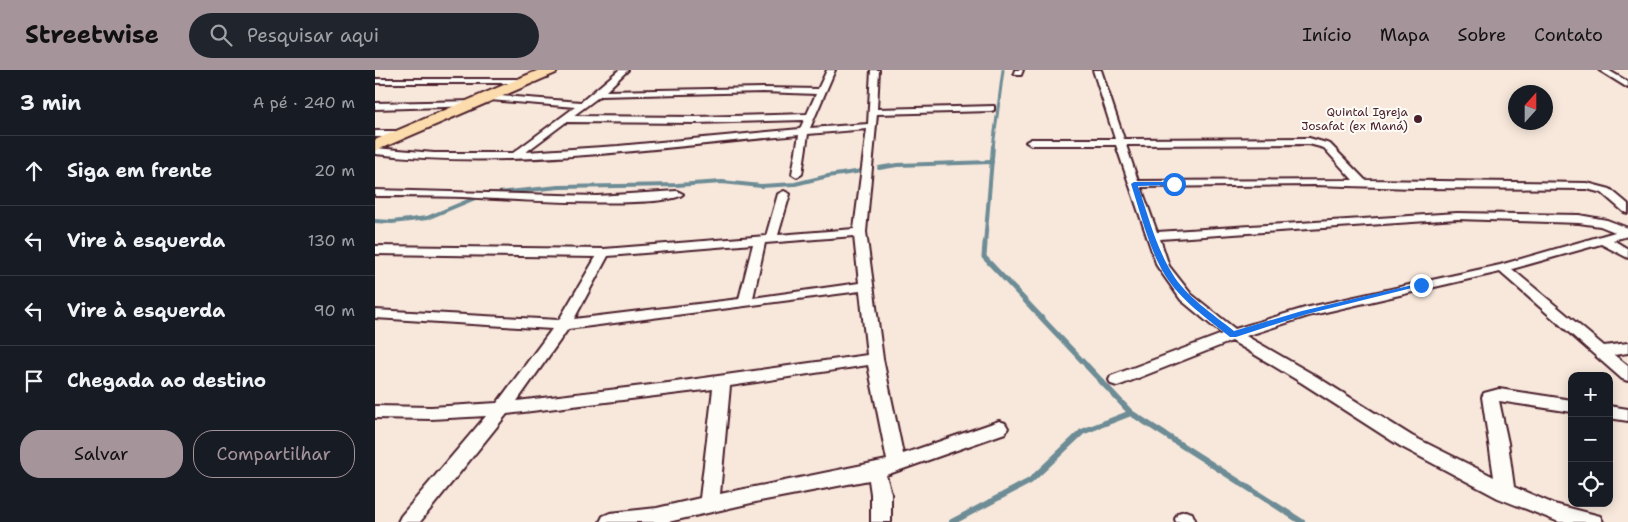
<!DOCTYPE html>
<html lang="pt">
<meta charset="utf-8">
<style>
body{margin:0;font-family:"Shantell Sans",sans-serif;background:#20242c;color:#f1f3f6}
.controls{position:absolute;right:15px;bottom:15px;display:grid;overflow:hidden;border-radius:10px;box-shadow:0 2px 12px #0003}
.controls button{width:45px;height:45px;display:grid;place-items:center;padding:0;border:0;border-bottom:1px solid #363941;background:#171b24;color:#f1f3f6;font:25px sans-serif}
.compass{position:absolute;left:1133px;top:15px;width:45px;height:45px;border-radius:50%;background:#171b24;box-shadow:0 2px 12px #0003;rotate:21deg}
.stop{position:absolute;width:15px;height:15px;margin:-11px;border:4px solid #1a73e8;border-radius:50%;background:#fff}
.stop.end{background:#1a73e8;border-color:#fff;box-shadow:0 1px 5px #0008}
.list{margin:0;padding:0;list-style:none}
h2{display:flex;justify-content:space-between;align-items:center;height:65px;margin:0;padding:0 20px;font-size:21px}
h2 small{font-size:16px;font-weight:400;color:#9ea1a6}
.list li{display:grid;grid-template-columns:32px 1fr auto;gap:15px;align-items:center;box-sizing:border-box;height:70px;padding:0 20px;border-top:1px solid #363941}
.list b{display:block;font-size:19px;white-space:nowrap}
.list em{font-size:16px;font-style:normal;color:#9ea1a6}
.actions{display:flex;gap:10px;padding:15px 20px}
.actions a{flex:1;padding:11px 0;border:1px solid #a6949b;border-radius:20px;text-align:center;font-size:18px;color:#a6949b}
.actions .main{background:#a6949b;color:#111}
.icon{flex:none;width:28px;height:28px;fill:none;stroke:currentColor;stroke-width:2;stroke-linecap:round;stroke-linejoin:round}
.map{position:relative;flex:none;width:1253px;height:452px;overflow:hidden}
header{display:flex;align-items:center;gap:30px;box-sizing:border-box;height:70px;padding:0 25px;background:#a6949b;color:#111}
header strong{font-size:24px}
nav{display:flex;gap:28px;margin-inline-start:auto;font-size:18px}
.search{width:350px;height:45px;background:#20242c;display:flex;align-items:center;gap:12px;box-sizing:border-box;padding:0 18px;border-radius:28px;color:#9ea1a6;font-size:19px}
main{display:flex}
aside{flex:1;background:#171b24}
.map>svg:first-child{display:block}
.lines{fill:none;stroke-linecap:round;stroke-linejoin:round}
.stream-far3{stroke:#6d8c95;stroke-width:3}
.stream-far2{stroke:#6d8c95;stroke-width:4}
.stream-far1{stroke:#6d8c95;stroke-width:5}
.stream{stroke:#6d8c95;stroke-width:6}
.street-casing{stroke:#4a1f2b;stroke-width:4}
.highway-casing{stroke:#4a1f2b;stroke-width:4}
.street{fill:#fdfcf7;fill-rule:evenodd}
.highway{fill:#fcdcac;fill-rule:evenodd}
.route{fill:#1a73e8}
.poi-dot{fill:#4a1f2b;stroke:#fdfcf7;stroke-width:2}
.labels{text-anchor:middle;dominant-baseline:central;stroke-width:4;stroke-linejoin:round;paint-order:stroke}
.far-poi-label{font-size:12px;fill:#4a1f2b;stroke:#fdfcf7;text-anchor:end}
</style>
<header>
<strong>Streetwise</strong>
<div class="search"><svg class="icon" aria-label="search" viewBox="0 0 24 24"><circle cx="10" cy="10" r="6"/><path d="M15 15l6 6"/></svg>Pesquisar aqui</div>
<nav><a>Início</a><a>Mapa</a><a>Sobre</a><a>Contato</a></nav>
</header>
<main>
<aside>
<h2>3 min<small>A pé · 240 m</small></h2>
<ul class="list">
<li><svg class="icon" aria-label="ahead" viewBox="0 0 24 24"><path d="M12 20V5M6 11l6-6 6 6"/></svg><div><b>Siga em frente</b></div><em>20 m</em></li>
<li><svg class="icon" aria-label="left" viewBox="0 0 24 24"><path d="M17 20v-9H6M10 6l-5 5 5 5"/></svg><div><b>Vire à esquerda</b></div><em>130 m</em></li>
<li><svg class="icon" aria-label="left" viewBox="0 0 24 24"><path d="M17 20v-9H6M10 6l-5 5 5 5"/></svg><div><b>Vire à esquerda</b></div><em>90 m</em></li>
<li><svg class="icon" aria-label="arrive" viewBox="0 0 24 24"><path d="M6 21V4h12l-3 4 3 4H6"/></svg><div><b>Chegada ao destino</b></div></li>
</ul>
<div class="actions"><a class="main">Salvar</a><a>Compartilhar</a></div>
</aside>
<div class="map">
<svg width="1253" height="452" viewBox="0 0 1253 452">
<rect width="100%" height="100%" fill="#f8e8dc"/>
<filter id="ink" filterUnits="userSpaceOnUse"><feTurbulence type="fractalNoise" baseFrequency=".02" numOctaves="2"/><feDisplacementMap in="SourceGraphic" scale="10" xChannelSelector="R" yChannelSelector="G"/><feConvolveMatrix kernelMatrix="1 2 1 2 8 2 1 2 1" color-interpolation-filters="sRGB"/></filter>
<g filter="url(#ink)">
<g class="lines">
<!-- stream-far3 -->
<path class="stream-far3" d="M618,77l10,-77"/>
<!-- stream-far2 -->
<g class="stream-far2">
<path d="M504,98l18,-3 95,-3"/>
<path d="M113,124l71,-7 118,-2 45,-3 39,4 34,-2 33,-8 34,-5"/>
<path d="M0,151l17,1 35,-4 53,-22"/>
<path d="M610,174l8,-98"/>
</g>
<!-- stream-far1 -->
<path class="stream-far1" d="M610,173l-1,14 104,110"/>
<!-- stream -->
<g class="stream">
<path d="M712,296l44,47 171,109"/>
<path d="M577,452l78,-41 52,-49 49,-19"/>
</g>
<!-- street casing -->
<g class="street-casing">
<g id="street">
<path d="M244,0h9l-22,21 157,-3 55,1 9,-19h8l-25,58 58,-4 3,-54h8l-2,39 117,-3v4l-3,1 -114,3 -11,118 17,127 20,95 96,-33 6,2 3,5 -3,5 -119,42 5,19v28h-20v-28l-2,-14 -109,21 -92,21h-68l3,-6 7,-3 47,-5 43,-10 13,-109 -206,25 -87,108h-22l3,-6 85,-100 -55,3 -56,-1v-12l56,1 66,-4 55,-74 -177,-11v-8l184,10 37,-63 -221,-3v-8l229,3 162,-13 12,-42 6,-3 6,3 -12,41 76,-6 13,-100 -59,5 -6,40 -5,3 -5,-3 7,-39c-141,12 -283,35 -424,19v-6l59,5h79l62,-46 -85,-7 -3,-1v-4l94,7zM388,22l53,2 -9,20 -111,3 -123,-1 27,-20zM429,50l-4,9 -182,17 -92,6 40,-30 130,1zM479,166l5,47 -106,15 12,-55zM378,174l-14,55 -165,20 34,-63zM485,221l7,64 -199,28 -151,18 51,-72zM493,295l19,95 -167,34 10,-108z"/>
<path d="M640,0h8l-2,5h-3l-4,-2z"/>
<path d="M718,0h8l23,69 185,-1 21,6 35,36 222,3 23,6 18,15v9l-4,-1 -22,-19 -15,-4 -172,-1 -101,-3 -173,2 16,45 300,-19 122,2 28,5 21,8v8l-15,4 15,9v9l-27,-14 -89,25 92,77 24,-3v10l-14,2 14,11v15l-6,-2 -122,-107 -192,44 -62,20 68,39 98,61 82,41 -12,-80 2,-4 15,-4 73,11v12l-73,-11 9,42 6,44 40,17 46,12 3,6h-44l-61,-24 -98,-52 -98,-63 -70,-42 -109,43 -6,2 -6,-2 -2,-4 2,-4 111,-42 -41,-34 -24,-34 -41,-121h-85l-5,-3 5,-3h84zM934,74l15,4 29,32 -215,1 -12,-36zM1082,149l122,4 21,3 15,6 -115,33 -195,43 -70,21 -44,-35 -22,-28 -9,-27z"/>
<path d="M1224,0h9l20,12v6z"/>
<path d="M0,9h145l4,2 -4,2h-145z"/>
<path d="M101,31l4,3 -1,2 -104,3v-6z"/>
<path d="M0,61h30l5,3 -5,3h-30z"/>
<path d="M0,120l222,6 80,-5 6,3c-16,16 -189,5 -220,3 -29,-1 -59,-1 -88,-1z"/>
<path d="M1234,336l19,3v12l-19,-3z"/>
<path d="M810,441l7,2 4,9h-20l-1,-3 3,-6z"/>
</g>
</g>
<!-- highway casing -->
<g class="highway-casing">
<path id="highway" d="M164,0h19l-2,3 -181,78v-11z"/>
</g>
<!-- street -->
<use href="#street" class="street"/>
<!-- highway -->
<use href="#highway" class="highway"/>
</g>
</g>
<!-- route -->
<path class="route" d="M799,112l3,2 -1,1 -38,1c10,29 18,61 34,87 14,24 41,41 62,58l68,-20 119,-28 3,2 -117,29 -71,23h-6c-23,-19 -49,-36 -65,-62 -15,-24 -25,-63 -34,-91l3,-2z"/>
<!-- markers -->
<circle class="poi-dot" cx="1043" cy="49" r="5"/>
<g class="labels">
<!-- far-poi labels -->
<g class="far-poi-label">
<text x="1033" y="42">Quintal Igreja<tspan x="1033" dy="14">Josafat (ex Maná)</tspan></text>
</g>
</g>
</svg>
<div class="controls">
<button>+</button>
<button>−</button>
<button><svg class="icon" aria-label="locate" viewBox="0 0 24 24"><circle cx="12" cy="12" r="6"/><path d="M12 2v4M12 18v4M2 12h4M18 12h4"/></svg></button>
</div>
<svg class="compass" viewBox="-18 -18 36 36"><path d="M0-13l5 13h-10z" fill="#e53935"/><path d="M0 13l5-13h-10z" fill="#9ea1a6"/></svg>
<div class="stop" style="left:799px;top:114px"></div>
<div class="stop end" style="left:1046px;top:215px"></div>
</div>
</main>
